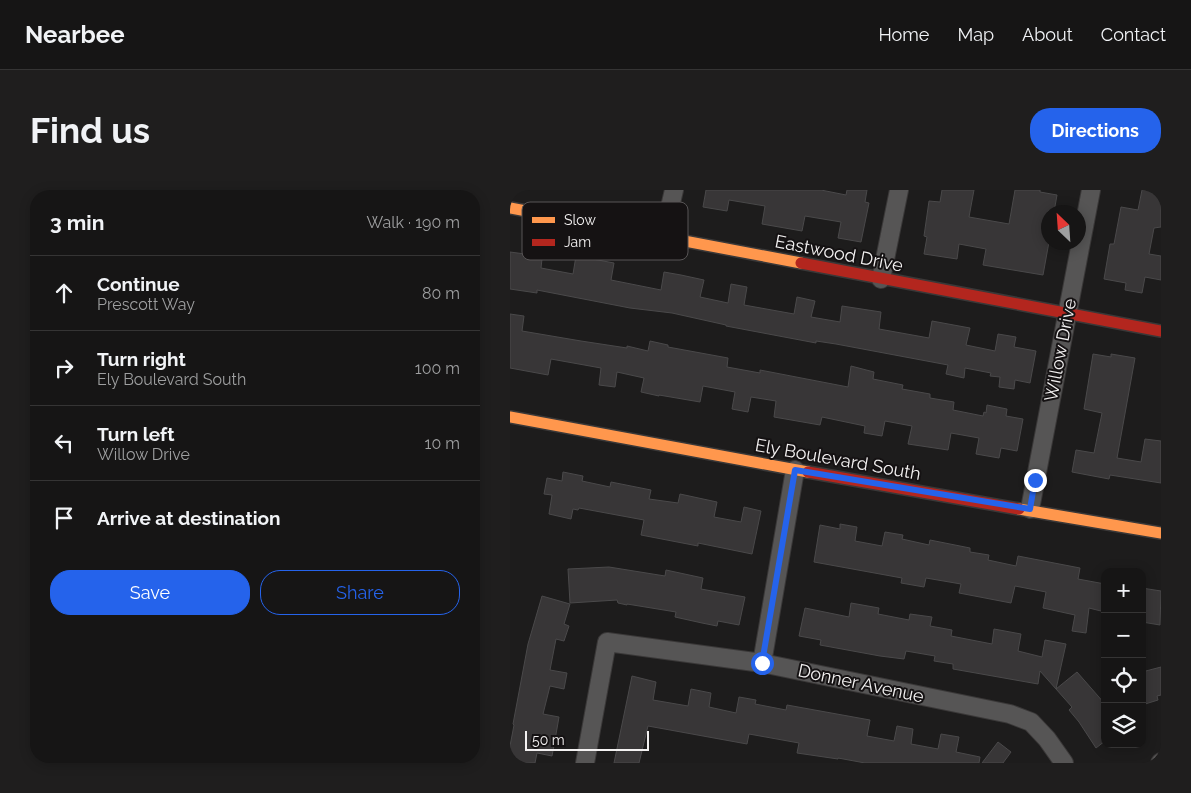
<!DOCTYPE html>
<meta charset="utf-8">
<style>
body{margin:0;font-family:Raleway,sans-serif;background:#1f1e1e;color:#f1f3f6}
.controls{position:absolute;right:15px;bottom:15px;display:grid;overflow:hidden;border-radius:10px;box-shadow:0 2px 12px #0003}
.controls button{width:45px;height:45px;display:grid;place-items:center;padding:0;border:0;border-bottom:1px solid #353434;background:#161515;color:#f1f3f6;font:25px sans-serif}
.compass{position:absolute;left:531px;top:15px;width:45px;height:45px;border-radius:50%;background:#161515;box-shadow:0 2px 12px #0003;rotate:335deg}
.scale{position:absolute;left:15px;bottom:12px;width:124px;box-sizing:border-box;padding-left:5px;border:2px solid #f3f1f1;border-top:0;font-size:14px;line-height:18px;white-space:nowrap;color:#f3f1f1;-webkit-text-stroke:4px #151213;paint-order:stroke}
.stop{position:absolute;width:15px;height:15px;margin:-11px;border:4px solid #2563eb;border-radius:50%;background:#fff}
.stop.end{background:#2563eb;border-color:#fff;box-shadow:0 1px 5px #0008}
.list{margin:0;padding:0;list-style:none}
h2{display:flex;justify-content:space-between;align-items:center;height:65px;margin:0;padding:0 20px;font-size:21px}
h2 small{font-size:16px;font-weight:400;color:#9e9fa0}
.list li{display:grid;grid-template-columns:32px 1fr auto;gap:15px;align-items:center;box-sizing:border-box;height:75px;padding:0 20px;border-top:1px solid #353434}
.list b{display:block;font-size:19px;white-space:nowrap}
.list p{margin:0;font-size:16px;white-space:nowrap;color:#9e9fa0}
.list em{font-size:16px;font-style:normal;color:#9e9fa0}
.actions{display:flex;gap:10px;padding:15px 20px}
.actions a{flex:1;padding:11px 0;border:1px solid #2563eb;border-radius:20px;text-align:center;font-size:18px;color:#2563eb}
.actions .main{background:#2563eb;color:#fff}
.icon{flex:none;width:28px;height:28px;fill:none;stroke:currentColor;stroke-width:2;stroke-linecap:round;stroke-linejoin:round}
.map{position:relative;flex:none;width:651px;height:573px;overflow:hidden;border-radius:20px}
header{display:flex;align-items:center;gap:30px;box-sizing:border-box;height:70px;padding:0 25px;background:#161515;border-bottom:1px solid #353434}
header strong{font-size:24px}
nav{display:flex;gap:28px;margin-inline-start:auto;font-size:18px}
.intro{display:flex;align-items:center;justify-content:space-between;box-sizing:border-box;height:120px;padding:0 30px}
h1{margin:0;font-size:35px}
.button{padding:12px 22px;border-radius:20px;background:#2563eb;color:#fff;font-size:18px;font-weight:700}
main{display:flex;gap:30px;padding:0 30px}
aside{flex:1;background:#161515;border-radius:20px;box-shadow:0 2px 12px #0003}
.map>svg:first-child{display:block}
.building{fill:#383637;stroke:#4a494a}
.lines{fill:none;stroke-linecap:round;stroke-linejoin:round}
.street-casing{stroke:#3a3838;stroke-width:20}
.slow-casing{stroke:#3a3838;stroke-width:14}
.jam-casing{stroke:#3a3838;stroke-width:14}
.street{stroke:#565555;stroke-width:18}
.slow{stroke:#ff974d;stroke-width:11}
.jam{stroke:#b3261e;stroke-width:11}
.route{stroke:#2563eb;stroke-width:6}
.labels{text-anchor:middle;dominant-baseline:central;stroke-width:4;stroke-linejoin:round;paint-order:stroke}
.street-label{font-size:18px;fill:#f3f1f1;stroke:#151213}
.key{fill:#151213;stroke:#585556;stroke-width:1}
.key-label{font-size:14px;fill:#f3f1f1}
</style>
<header>
<strong>Nearbee</strong>
<nav><a>Home</a><a>Map</a><a>About</a><a>Contact</a></nav>
</header>
<div class="intro"><h1>Find us</h1><a class="button">Directions</a></div>
<main>
<aside>
<h2>3 min<small>Walk · 190 m</small></h2>
<ul class="list">
<li><svg class="icon" aria-label="ahead" viewBox="0 0 24 24"><path d="M12 20V5M6 11l6-6 6 6"/></svg><div><b>Continue</b><p>Prescott Way</p></div><em>80 m</em></li>
<li><svg class="icon" aria-label="right" viewBox="0 0 24 24"><path d="M7 20v-9h11M14 6l5 5-5 5"/></svg><div><b>Turn right</b><p>Ely Boulevard South</p></div><em>100 m</em></li>
<li><svg class="icon" aria-label="left" viewBox="0 0 24 24"><path d="M17 20v-9H6M10 6l-5 5 5 5"/></svg><div><b>Turn left</b><p>Willow Drive</p></div><em>10 m</em></li>
<li><svg class="icon" aria-label="arrive" viewBox="0 0 24 24"><path d="M6 21V4h12l-3 4 3 4H6"/></svg><div><b>Arrive at destination</b></div></li>
</ul>
<div class="actions"><a class="main">Save</a><a>Share</a></div>
</aside>
<div class="map">
<svg width="651" height="573" viewBox="0 0 651 573">
<rect width="100%" height="100%" fill="#1d1c1c"/>
<!-- building -->
<g class="building">
<path d="M196,0h115l25,5 1,-5h20l-2,12 4,1 -8,39 -23,-4 3,-16 -36,-6 -3,15 -40,-7 3,-18 -36,-6 -2,11 -24,-4z"/>
<path d="M432,0h32l-5,27 40,7 6,-34h25v2l17,3 -3,17 -6,-1 1,31 -6,33 -60,-10 3,-16 -27,-5 -2,15 -33,-5 3,-17 -3,-1 5,-35 11,1z"/>
<path d="M632,0h19v37l-7,1 -5,26 12,2v24l-16,-3 -3,16 -17,-3 1,-7 -22,-4 6,-35h4l7,-37 17,3z"/>
<path d="M16,57l17,3 -2,18 32,6 3,-18 22,4 16,3 -3,17 50,10 3,-18 17,3 23,5 -4,17 28,6 3,-19 16,3 -3,18 50,9 3,-17 18,4 -4,16 29,5 2,-16 39,6 -2,17 50,9 3,-17 27,5 11,2 -4,17 29,6 3,-17 18,3 -2,10 22,4 -6,32 -15,-3 -1,9 -15,-2 1,-10 -10,-1 1,-3 -26,-5 -1,10 -18,-4 2,-9 -112,-21 -20,-3v2l-90,-17v-1l-54,-12 -42,-5 -93,-18v3l-27,-4v-37l15,2z"/>
<path d="M0,124l14,2 -2,15 59,10 46,7v-2l21,5 2,-10 18,4v2l60,11 -1,9 33,6v-3l88,17 3,-21 23,6 -1,7 30,6 -1,4 28,5v4l24,4 -1,8 30,6 1,-4 2,1 1,-8 20,4 -1,7 17,3 -6,32 -16,-3 -2,10 -23,-4 3,-16 -28,-5 -3,17 -40,-6 4,-18 -27,-5 -3,15 -18,-3 1,-7 -43,-9 -2,8 -46,-8 2,-16 -25,-4 -3,15 -16,-3 3,-17 -32,-6 -3,16 -41,-7v1l-18,-4 3,-14 -27,-6 -2,15 -16,-2 2,-17 -50,-9 -3,16 -38,-7z"/>
<path d="M583,164l18,3v-3l24,4 -18,100 24,4 4,-23 16,2v42l-51,-8 -1,4 -37,-7 4,-22 18,3 8,-40 -18,-4z"/>
<path d="M53,282l20,4 -1,5 28,6 1,-5 40,8 -2,9 29,4 2,-9 37,8 -3,15 27,5 3,-15 17,4 -9,43 -54,-11v3l-57,-11 3,-15 -65,-12 -1,2 -5,-1 -2,10 -22,-5 3,-19 -8,-1 3,-16 15,3z"/>
<path d="M330,334l17,3 -2,14 27,5 3,-14 18,3 -1,4 27,6 1,-5 40,8v4l19,3 -1,5 28,6 2,-10 62,12 -2,11 27,5v28l-16,-4 -3,25 -14,-2 3,-16 -32,-7 3,-16 -31,-6 -4,17 -52,-10 2,-9 -35,-6 -2,9 -23,-4 1,-5 -88,-16 6,-37 20,4z"/>
<path d="M99,377l56,9 1,-6 37,8 -2,11 44,8 -6,28 -21,-4 -1,5 -15,-3 -27,-6 1,-5 -49,-8v1l-9,-2 -1,-3 -47,3 -2,-34z"/>
<path d="M632,398l19,3 -1,34 -18,-3z"/>
<path d="M32,406l28,8 -6,20 5,2 -5,15 -8,-2 -6,31 17,3 -3,16 -14,-3 -7,28 16,3 -4,23 -3,16 -15,-3 -2,10h-25v-17l4,-21 -1,-1 15,-80z"/>
<path d="M341,413l28,5 -1,6 31,6 1,-6 22,3 -2,9 22,4 -1,6 41,8 2,-15 27,5 -3,17 24,6 3,-17 21,4 -10,45 21,-17 28,32v37l-9,7 -17,-26 -10,-12 3,-3 -32,-36 -2,13 -85,-15v-5l-19,-3 1,-5 -29,-5 -2,8 -24,-3 -60,-11 1,-5 -22,-4 6,-28 44,9z"/>
<path d="M651,477v28l-4,1 1,4 -16,5v-33z"/>
<path d="M122,486l24,6 -3,18 35,6 3,-17 20,4 -2,14 27,6 3,-16 17,3 -1,4 31,6 1,-5 83,15 -3,16 27,5 3,-15 16,3 -2,15 27,5 3,-15 18,3 -3,15 24,5 -1,6h-114l-27,-5v1l-41,-6 2,-10 -50,-9 -2,10 -99,-18 -9,37h-25z"/>
<path d="M488,552l13,10 -8,11h-21z"/>
</g>
<g class="lines">
<!-- street casing -->
<g class="street-casing">
<g id="street">
<path d="M153,47l11,-47"/>
<path d="M371,89l18,-89"/>
<path d="M520,319l61,-319"/>
<path d="M252,473l33,-193"/>
<path d="M75,573l22,-121 155,21 248,51 21,8 16,17 17,24"/>
<path d="M650,573l1,-1"/>
</g>
</g>
<!-- slow casing -->
<g class="slow-casing">
<g id="slow">
<path d="M0,18l291,55"/>
<path d="M0,227l298,55"/>
<path d="M509,319l142,24"/>
</g>
</g>
<!-- jam casing -->
<g class="jam-casing">
<g id="jam">
<path d="M291,73l360,68"/>
<path d="M298,282l211,37"/>
</g>
</g>
<!-- street -->
<use href="#street" class="street"/>
<!-- slow -->
<use href="#slow" class="slow"/>
<!-- jam -->
<use href="#jam" class="jam"/>
</g>
<g class="lines">
<!-- route -->
<path class="route" d="M252,473l33,-193 235,39 5,-29"/>
</g>
<g class="labels">
<!-- street labels -->
<g class="street-label">
<text transform="translate(329 63) rotate(11)">Eastwood Drive</text>
<text transform="translate(550 160) rotate(-79)">Willow Drive</text>
<text transform="translate(328 269) rotate(10)">Ely Boulevard South</text>
<text transform="translate(351 493) rotate(12)">Donner Avenue</text>
</g>
</g>
<!-- legend -->
<rect x="12" y="12" width="166" height="58" rx="8" class="key"/>
<rect x="22" y="27" width="23" height="6" fill="#ff974d"/>
<rect x="22" y="49" width="23" height="7" fill="#b3261e"/>
<g class="key-label">
<text x="54" y="35">Slow</text>
<text x="54" y="57">Jam</text>
</g>
</svg>
<div class="controls">
<button>+</button>
<button>−</button>
<button><svg class="icon" aria-label="locate" viewBox="0 0 24 24"><circle cx="12" cy="12" r="6"/><path d="M12 2v4M12 18v4M2 12h4M18 12h4"/></svg></button>
<button><svg class="icon" aria-label="layers" viewBox="0 0 24 24"><path d="M12 4l9 5-9 5-9-5zM3 14l9 5 9-5"/></svg></button>
</div>
<svg class="compass" viewBox="-18 -18 36 36"><path d="M0-13l5 13h-10z" fill="#e53935"/><path d="M0 13l5-13h-10z" fill="#9e9fa0"/></svg>
<div class="scale">50 m</div>
<div class="stop" style="left:252px;top:473px"></div>
<div class="stop end" style="left:525px;top:290px"></div>
</div>
</main>
